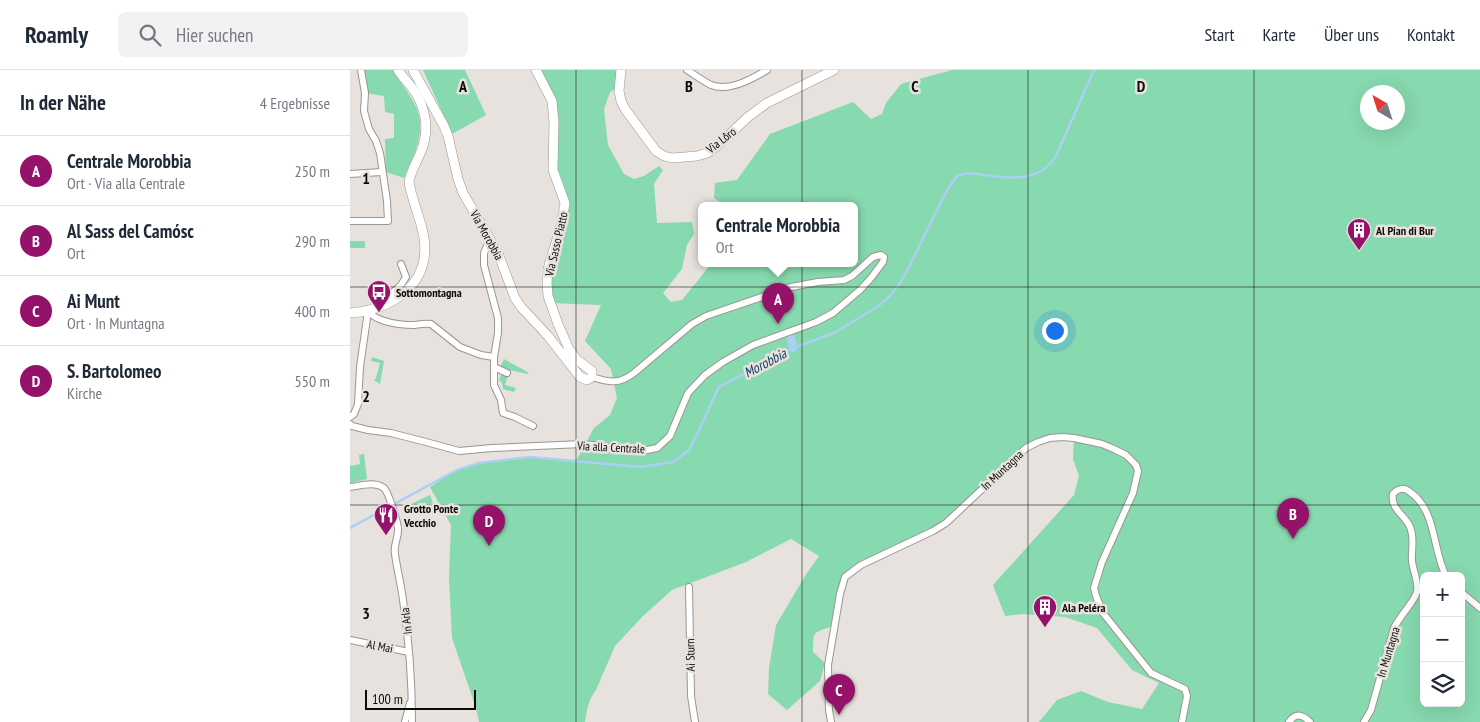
<!DOCTYPE html>
<html lang="de">
<meta charset="utf-8">
<style>
body{margin:0;font-family:"PT Sans Narrow",sans-serif;background:#f2f2f3;color:#1f2937}
.controls{position:absolute;right:15px;bottom:15px;display:grid;overflow:hidden;border-radius:8px;box-shadow:0 5px 20px #0002}
.controls button{width:45px;height:45px;display:grid;place-items:center;padding:0;border:0;border-bottom:1px solid #e0e1e3;background:#fff;color:#1f2937;font:25px sans-serif}
.compass{position:absolute;left:1010px;top:15px;width:45px;height:45px;border-radius:50%;background:#fff;box-shadow:0 5px 20px #0002;rotate:321deg}
.scale{position:absolute;left:15px;bottom:12px;width:111px;box-sizing:border-box;padding-left:5px;border:2px solid #0d0b09;border-top:0;font-size:14px;line-height:18px;white-space:nowrap;color:#0d0b09;-webkit-text-stroke:4px #e7e2dd;paint-order:stroke}
.you{position:absolute;left:704px;top:260px;width:18px;height:18px;margin:-12px;border:4px solid #fff;border-radius:50%;background:#1a73e8;box-shadow:0 0 0 8px #1a73e833}
.badge{display:grid;place-items:center;width:32px;height:32px;border-radius:50%;background:#95126a;color:#fff;font-size:16px;font-weight:700}
.pin{position:absolute;translate:-50% -41px;filter:drop-shadow(0 1px 2px #0008)}
.pin::after{content:'';position:absolute;top:26px;width:18px;height:15px;background:inherit;clip-path:polygon(0 0,100% 0,50% 100%)}
.popup{position:absolute;left:348px;top:132px;width:160px;height:65px;box-sizing:border-box;display:grid;place-content:center;border-radius:8px;background:#fff;filter:drop-shadow(0 1px 4px #0005);font-size:16px;white-space:nowrap;color:#747a83}
.popup b{font-size:19px;color:#1f2937}
.popup::after{content:'';position:absolute;left:50%;top:100%;margin-left:-10px;border:10px solid transparent;border-top-color:#fff}
.list{margin:0;padding:0;list-style:none}
h2{display:flex;justify-content:space-between;align-items:center;height:65px;margin:0;padding:0 20px;font-size:21px}
h2 small{font-size:16px;font-weight:400;color:#747a83}
.list li{display:grid;grid-template-columns:32px 1fr auto;gap:15px;align-items:center;box-sizing:border-box;height:70px;padding:0 20px;border-top:1px solid #e0e1e3}
.list b{display:block;font-size:19px;white-space:nowrap}
.list p{margin:0;font-size:16px;white-space:nowrap;color:#747a83}
.list em{font-size:16px;font-style:normal;color:#747a83}
.icon{flex:none;width:28px;height:28px;fill:none;stroke:currentColor;stroke-width:2;stroke-linecap:round;stroke-linejoin:round}
.map{position:relative;flex:none;width:1130px;height:652px;overflow:hidden}
header{display:flex;align-items:center;gap:30px;box-sizing:border-box;height:70px;padding:0 25px;background:#fff;border-bottom:1px solid #e0e1e3}
header strong{font-size:24px}
nav{display:flex;gap:28px;margin-inline-start:auto;font-size:18px}
.search{width:350px;height:45px;background:#f2f2f3;display:flex;align-items:center;gap:12px;box-sizing:border-box;padding:0 18px;border-radius:8px;color:#747a83;font-size:19px}
main{display:flex}
aside{flex:1;background:#fff}
.map>svg:first-child{display:block}
.green{fill:#87d9af;fill-rule:evenodd}
.lines{fill:none;stroke-linecap:round;stroke-linejoin:round}
.stream{stroke:#aad0f4;stroke-width:2.5}
.canal{stroke:#aad0f4;stroke-width:8}
.street-casing{stroke:#9a9691;stroke-width:8}
.secondary-casing{stroke:#9a9691;stroke-width:10}
.street{stroke:#fff;stroke-width:6}
.secondary{stroke:#fff;stroke-width:9}
.grid{fill:none;stroke:#0d0b09;stroke-width:1;stroke-opacity:0.55}
.labels{text-anchor:middle;dominant-baseline:central;stroke-width:5;stroke-linejoin:round;paint-order:stroke}
.street-label{font-size:12px;fill:#0d0b09;stroke:#e7e2dd}
.poi-label{font-size:12px;font-weight:bold;fill:#0d0b09;stroke:#e7e2dd;text-anchor:start}
.water-label{font-size:14px;font-style:italic;fill:#0b3d63;stroke:#e7e2dd}
.grid-label{font-size:16px;text-anchor:middle;font-weight:bold;fill:#0d0b09;stroke:#e7e2dd;stroke-width:5;stroke-linejoin:round;paint-order:stroke}
</style>
<header>
<strong>Roamly</strong>
<div class="search"><svg class="icon" aria-label="search" viewBox="0 0 24 24"><circle cx="10" cy="10" r="6"/><path d="M15 15l6 6"/></svg>Hier suchen</div>
<nav><a>Start</a><a>Karte</a><a>Über uns</a><a>Kontakt</a></nav>
</header>
<main>
<aside>
<h2>In der Nähe<small>4 Ergebnisse</small></h2>
<ul class="list">
<li><span class="badge">A</span><div><b>Centrale Morobbia</b><p>Ort · Via alla Centrale</p></div><em>250 m</em></li>
<li><span class="badge">B</span><div><b>Al Sass del Camósc</b><p>Ort</p></div><em>290 m</em></li>
<li><span class="badge">C</span><div><b>Ai Munt</b><p>Ort · In Muntagna</p></div><em>400 m</em></li>
<li><span class="badge">D</span><div><b>S. Bartolomeo</b><p>Kirche</p></div><em>550 m</em></li>
</ul>
</aside>
<div class="map">
<svg width="1130" height="652" viewBox="0 0 1130 652">
<rect width="100%" height="100%" fill="#e7e2dd"/>
<!-- green -->
<g class="green">
<path d="M11,0h32c7,12 17,24 23,37 11,24 -2,48 -12,71l-18,-6 -1,-33 9,-1v-24l-9,-2 -1,-16 -19,-3z"/>
<path d="M73,0h42l21,45 -34,19z"/>
<path d="M186,0h85l-2,17 -9,5 -6,17 4,36 16,29 10,5 10,-3 15,-10 4,4 -9,14 3,39 35,-1 2,12 -7,11 -5,24 -19,24 8,9 11,-2 30,-37h142v-58h-129l-11,-7 1,-15 22,-3 33,-46 83,-32 18,17 11,-5 4,-11 15,-19 51,-14h528v652h-441l18,-22 24,-9 27,11 34,7 17,-26 -27,-13 -35,-42 -32,-11 -42,-3 -18,2 -12,-31 81,-90 5,-19 -6,-17 1,-20 -36,3 -92,81 -93,48 -11,14 -11,42c-20,6 -17,5 -18,25l12,11 -5,18 -33,29 -19,-16 1,-26 7,-43 29,-49 14,-20 -28,-17 -45,23 -74,28 -29,26 -28,30 -19,44c-8,10 -9,20 -11,32h-106l-3,-14 -24,-70 -3,-60 2,-53 -21,-38 27,-17 22,-7 51,-6 46,4 18,-33 16,-13 7,-17 -6,-29 -26,-28 16,-36 -51,-2 -3,-15 17,-74 -9,-38 -2,-70zM1018,22h30v30h-30zM1074,506h37v127h-37z"/>
<rect x="0" y="171" width="15" height="7"/>
<path d="M22,287l12,4 -4,23 -6,-4 2,-2 4,-15 -9,-2z"/>
<path d="M154,289l25,14 -1,1 -19,-4 -1,2 -8,-5z"/>
<path d="M154,303l4,2 -3,10 11,3 -2,4 -11,-3 -1,-6 -3,-3 2,-5z"/>
<path d="M14,384l3,25 -17,4v-17l10,-2 -1,-9z"/>
<path d="M80,425l3,8 -24,11 -4,-7z"/>
</g>
<g class="lines">
<!-- stream -->
<path class="stream" d="M0,458l107,-58 22,-7 51,-6 110,10 34,-5 16,-13 29,-62 74,-39 41,-15 43,-26 12,-10 9,-11 8,-13 38,-77 8,-13 5,-7 6,-2 5,-1c23,2 52,10 73,-2 7,-4 12,-10 16,-17l37,-84"/>
<!-- canal -->
<path class="canal" d="M441,268l2,10"/>
<!-- street casing -->
<g class="street-casing">
<g id="street">
<path d="M337,0c8,5 16,11 24,15 18,7 41,-6 56,-15"/>
<path d="M0,104l32,-2"/>
<path d="M0,151h38l-1,-20 -7,-48 -4,-12 -7,-12 -5,-18 1,-18 -4,-23"/>
<path d="M142,171l-5,5 -3,7v12l14,53v15l-4,24v28l7,15 2,13 12,4 18,9"/>
<path d="M42,232l-1,-4v-4l10,-9 5,-8 -5,-13"/>
<path d="M17,241c11,11 32,14 48,14 6,-1 10,-2 16,-1l29,23 21,8 13,2"/>
<path d="M144,297l13,6"/>
<path d="M0,347l4,-3 4,-10 2,-37 7,-49v-7"/>
<path d="M0,354l2,2 16,4 23,3 35,9 33,9 33,-3 91,-4 53,6h11l10,-2 13,-12 18,-43 17,-18 18,-13 30,-17 63,-23 17,-9 27,-23 11,-12 12,-16 1,-5 -3,-2 -8,2 -21,19 -8,4 -26,2 -27,5 -85,29 -14,8 -58,49c-15,12 -26,9 -42,4"/>
<path d="M0,417c10,-1 24,-6 34,1 5,5 13,33 14,40 1,9 -5,17 -3,26 2,15 6,30 8,46 6,40 9,81 9,122"/>
<path d="M339,517l2,109 4,26"/>
<path d="M1111,522l19,16"/>
<path d="M0,570l59,12"/>
<path d="M55,652l5,-19"/>
<path d="M481,652l-2,-12 -1,-45 12,-71 5,-17 16,-12 72,-34 13,-8 80,-75 12,-6 12,-4 12,-1 12,1 28,6 12,5 12,6 10,10 2,6 -5,22 -31,69 -8,26 2,8 7,17 48,60 34,16 2,7 -5,26"/>
<path d="M939,652c7,-10 14,-7 21,0"/>
<path d="M1014,652l7,-12 23,-82c6,-13 19,-24 23,-36 2,-10 -4,-21 -5,-31 -1,-11 3,-23 -2,-34 -5,-12 -20,-18 -17,-33 5,-6 11,-7 17,-2 27,19 22,57 36,84"/>
</g>
</g>
<!-- secondary casing -->
<g class="secondary-casing">
<g id="secondary">
<path d="M63,0l31,56 4,10 10,43 5,14 35,60 17,45 6,9 27,29 32,41 7,3 5,-3v-6l-15,-11 -8,-11 -11,-25 -10,-28 -1,-13 1,-14 14,-47 3,-19 -12,-33 1,-48 -2,-21 -16,-31"/>
<path d="M271,0l-2,21 2,10 4,8 31,42 8,5 8,2 25,-2 10,-3 9,-6 32,-30 19,-14 67,-33"/>
<path d="M0,243c41,-3 81,-28 74,-75 -3,-19 -12,-37 -15,-56 2,-12 9,-22 13,-33 7,-19 4,-40 -7,-57 -5,-8 -12,-14 -17,-22"/>
</g>
</g>
<!-- street -->
<use href="#street" class="street"/>
<!-- secondary -->
<use href="#secondary" class="secondary"/>
</g>
<!-- grid -->
<path class="grid" d="M226,0v652M452,0v652M678,0v652M904,0v652M0,217h1130M0,435h1130"/>
<!-- icons -->
<defs>
<g id="building-pin" transform="scale(1.25)"><path d="M0 17L-7.5 6A9.5 9.5 0 1 1 7.5 6Z" fill="#95126a" stroke="#e7e2dd"/><path d="M-4-6H4V6H1V3H-1V6H-4ZM-2.5-4.3h1.7v1.8h-1.7ZM.8-4.3h1.7v1.8H.8ZM-2.5-1h1.7V.8h-1.7ZM.8-1h1.7V.8H.8Z" fill="#fff"/></g>
<g id="bus-pin" transform="scale(1.25)"><path d="M0 17L-7.5 6A9.5 9.5 0 1 1 7.5 6Z" fill="#95126a" stroke="#e7e2dd"/><path d="M-5-6H5V4H4V6H2V4H-2V6H-4V4H-5ZM-3.5-4V0h7V-4ZM-3.5 1.2v1.5H-2V1.2ZM2 1.2v1.5H3.5V1.2Z" fill="#fff"/></g>
<g id="restaurant-pin" transform="scale(1.25)"><path d="M0 17L-7.5 6A9.5 9.5 0 1 1 7.5 6Z" fill="#95126a" stroke="#e7e2dd"/><path d="M-5-6h1v4h1v-4h1v4h1v-4h1v5L-1.5 .5V6h-2V.5L-5-1ZM5-6V6H3V1.5H1.5Q1.5-4 5-6Z" fill="#fff"/></g>
</defs>
<g fill-rule="evenodd">
<use href="#building-pin" x="1009" y="160"/>
<use href="#bus-pin" x="29" y="222"/>
<use href="#restaurant-pin" x="36" y="445"/>
<use href="#building-pin" x="695" y="537"/>
</g>
<g class="labels">
<!-- street labels -->
<g class="street-label">
<text transform="translate(371 70) rotate(-38)">Via Lôro</text>
<text transform="translate(137 165) rotate(61)">Via Morobbia</text>
<text transform="translate(206 174) rotate(-77)">Via Sasso Piatto</text>
<text transform="translate(261 377) rotate(3)">Via alla Centrale</text>
<text transform="translate(652 400) rotate(-43)">In Muntagna</text>
<text transform="translate(56 551) rotate(-97)">In Arla</text>
<text transform="translate(30 576) rotate(11)">Al Mai</text>
<text transform="translate(1038 582) rotate(-73)">In Muntagna</text>
<text transform="translate(340 585) rotate(-91)">Ai Sturn</text>
</g>
<!-- poi labels -->
<g class="poi-label">
<text x="1026" y="160">Al Pian di Bur</text>
<text x="46" y="222">Sottomontagna</text>
<text x="54" y="438">Grotto Ponte<tspan x="54" dy="14">Vecchio</tspan></text>
<text x="712" y="537">Ala Peléra</text>
</g>
<!-- water labels -->
<g class="water-label">
<text transform="translate(415 293) rotate(-28)">Morobbia</text>
</g>
</g>
<g class="grid-label">
<text x="113" y="22">A</text>
<text x="339" y="22">B</text>
<text x="565" y="22">C</text>
<text x="791" y="22">D</text>
<text x="16" y="114">1</text>
<text x="16" y="332">2</text>
<text x="16" y="549">3</text>
</g>
</svg>
<div class="controls">
<button>+</button>
<button>−</button>
<button><svg class="icon" aria-label="layers" viewBox="0 0 24 24"><path d="M12 4l9 5-9 5-9-5zM3 14l9 5 9-5"/></svg></button>
</div>
<svg class="compass" viewBox="-18 -18 36 36"><path d="M0-13l5 13h-10z" fill="#e53935"/><path d="M0 13l5-13h-10z" fill="#747a83"/></svg>
<div class="scale">100 m</div>
<div class="you"></div>
<div class="pin badge" style="left:428px;top:254px">A</div>
<div class="popup"><b>Centrale Morobbia</b>Ort</div>
<div class="pin badge" style="left:943px;top:469px">B</div>
<div class="pin badge" style="left:489px;top:645px">C</div>
<div class="pin badge" style="left:139px;top:476px">D</div>
</div>
</main>
